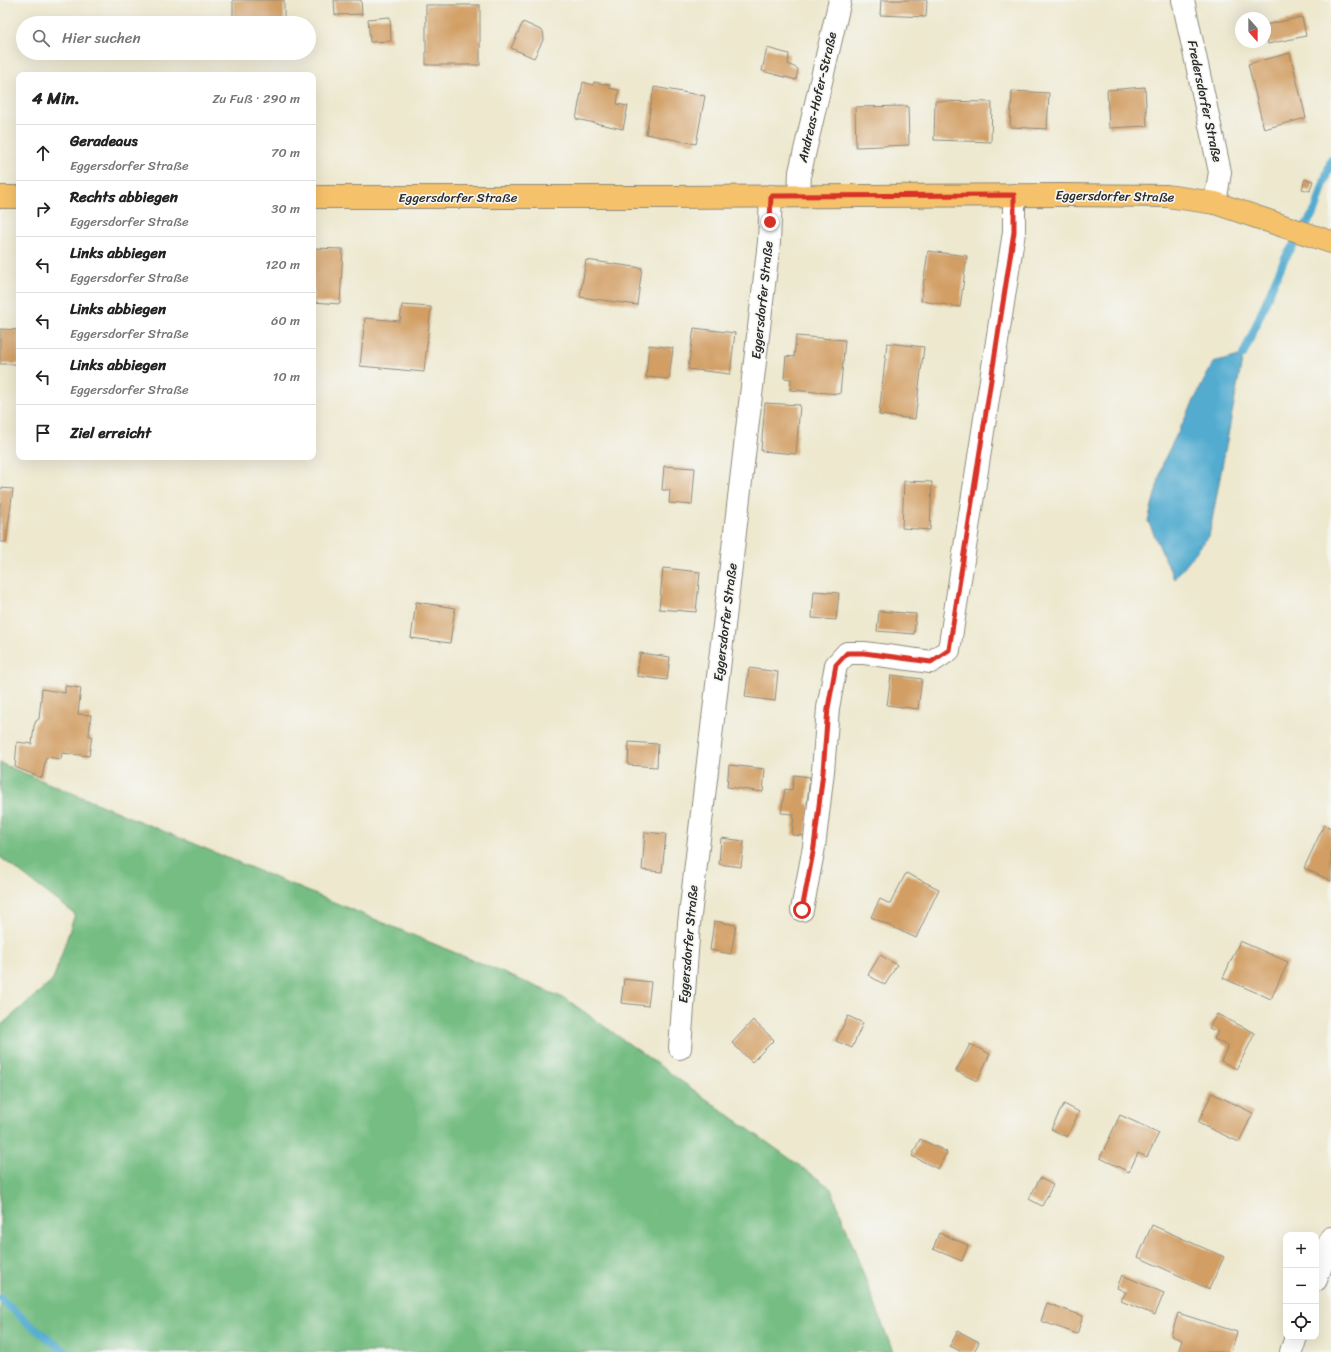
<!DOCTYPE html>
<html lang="de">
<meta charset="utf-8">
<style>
body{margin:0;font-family:Sriracha,sans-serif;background:#f6f6f6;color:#222}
.controls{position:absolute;right:12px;bottom:12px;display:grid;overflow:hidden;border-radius:8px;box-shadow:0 4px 16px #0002}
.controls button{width:36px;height:36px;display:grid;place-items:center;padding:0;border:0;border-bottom:1px solid #e0e0e0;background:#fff;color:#222;font:20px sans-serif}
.compass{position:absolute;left:1235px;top:12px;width:36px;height:36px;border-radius:50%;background:#fff;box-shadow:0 4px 16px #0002;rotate:159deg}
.stop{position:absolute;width:12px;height:12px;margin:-9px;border:3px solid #d93025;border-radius:50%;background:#fff}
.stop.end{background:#d93025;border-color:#fff;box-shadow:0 1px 4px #0008}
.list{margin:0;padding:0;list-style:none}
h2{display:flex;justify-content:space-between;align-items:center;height:52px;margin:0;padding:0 16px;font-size:17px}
h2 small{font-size:13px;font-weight:400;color:#767676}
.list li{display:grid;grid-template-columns:26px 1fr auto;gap:12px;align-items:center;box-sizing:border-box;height:56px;padding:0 16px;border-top:1px solid #e0e0e0}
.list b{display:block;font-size:15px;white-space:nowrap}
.list p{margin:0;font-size:13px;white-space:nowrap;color:#767676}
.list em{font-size:13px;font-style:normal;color:#767676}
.icon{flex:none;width:22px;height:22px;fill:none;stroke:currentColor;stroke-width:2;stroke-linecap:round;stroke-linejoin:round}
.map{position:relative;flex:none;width:1331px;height:1352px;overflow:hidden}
.search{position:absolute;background:#fff;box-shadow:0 4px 16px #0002;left:16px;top:16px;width:300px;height:44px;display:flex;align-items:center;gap:10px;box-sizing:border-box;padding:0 14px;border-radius:22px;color:#767676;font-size:15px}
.panel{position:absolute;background:#fff;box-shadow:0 4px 16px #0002;left:16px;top:72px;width:300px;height:388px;border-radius:8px}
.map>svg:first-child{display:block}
.forest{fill:#76bd83;stroke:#507457}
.water{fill:#53acd0;stroke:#3f6c7e}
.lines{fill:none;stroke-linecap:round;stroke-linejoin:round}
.stream{stroke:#53acd0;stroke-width:8}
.building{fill:#d29e64}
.minor-casing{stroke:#8c8a7c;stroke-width:24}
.major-casing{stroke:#8c8a7c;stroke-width:24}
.minor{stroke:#fff;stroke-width:22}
.major{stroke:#f5c16b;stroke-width:22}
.route{stroke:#d93025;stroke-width:5}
.labels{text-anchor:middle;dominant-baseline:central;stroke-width:3.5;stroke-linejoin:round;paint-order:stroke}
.street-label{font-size:13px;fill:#2b2b2b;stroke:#f6f6f2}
</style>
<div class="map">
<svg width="1331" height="1352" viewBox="0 0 1331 1352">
<rect width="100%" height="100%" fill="#f6f6f2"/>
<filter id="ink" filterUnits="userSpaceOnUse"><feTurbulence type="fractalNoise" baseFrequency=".025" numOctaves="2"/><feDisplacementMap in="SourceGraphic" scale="8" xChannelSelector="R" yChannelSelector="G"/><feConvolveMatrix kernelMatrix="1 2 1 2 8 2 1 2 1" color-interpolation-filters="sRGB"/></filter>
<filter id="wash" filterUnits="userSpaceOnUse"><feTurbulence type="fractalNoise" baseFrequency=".012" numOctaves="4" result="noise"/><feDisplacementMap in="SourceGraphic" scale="16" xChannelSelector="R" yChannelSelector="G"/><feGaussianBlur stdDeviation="0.9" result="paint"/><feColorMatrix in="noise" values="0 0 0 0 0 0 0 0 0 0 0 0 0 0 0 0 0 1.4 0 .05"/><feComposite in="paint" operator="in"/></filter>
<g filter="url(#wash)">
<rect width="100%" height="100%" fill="#ede8ce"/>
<!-- forest -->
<path class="forest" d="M0,763l566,236 265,189 62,164h-893v-326l53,-46 22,-66 -75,-57z"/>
<!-- water -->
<path class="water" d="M1243,355l-34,181 -35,43 -26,-58 16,-61 49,-97z"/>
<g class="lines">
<!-- stream -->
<g class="stream">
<path d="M1243,355l41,-95 32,-51 15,-49"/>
<path d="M0,1298l28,25 38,29"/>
</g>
</g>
<g id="blocks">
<!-- building -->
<g class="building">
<rect x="233" y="0" width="51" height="23"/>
<path d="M334,0h27l1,14 -27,1z"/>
<path d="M881,0h46l-1,17 -46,-2z"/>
<rect x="426" y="5" width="54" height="60"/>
<path d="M390,17l1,24 -21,1 -2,-23z"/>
<path d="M1302,17l4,19 -38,8 -3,-19z"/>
<path d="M523,22l20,9 1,7 -10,20 -23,-10z"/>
<path d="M767,48l22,6 -1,10 10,5 -2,11 -34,-9z"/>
<path d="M1290,53l16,65 -42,11 -16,-65z"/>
<path d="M583,82l10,3 1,-3 16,3 -1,3 10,2 -2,14 11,2 -5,23 -47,-10z"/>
<path d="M654,87l51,9 -9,48 -50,-10z"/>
<path d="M1145,87l2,39 -38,2 -2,-38z"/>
<path d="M1012,91l37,2 -2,36 -37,-2z"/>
<path d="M935,101l57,1 -1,40 -57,-2z"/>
<path d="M908,106l1,39 -53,2 -1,-40z"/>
<path d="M1305,179l8,2 -3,10 -8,-2z"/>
<path d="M313,248l30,1 -3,55 -27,-2z"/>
<path d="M928,251l39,5 -7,51 -39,-6z"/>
<path d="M586,260l56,8 -5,37 -57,-8z"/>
<path d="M402,305l29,2 -7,65 -64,-6 5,-48 35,3z"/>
<path d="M694,328l41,5 -5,41 -42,-5z"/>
<path d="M0,329l19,1v34h-19z"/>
<path d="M796,336l49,4 -5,54 -50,-4 1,-11 -7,-1 2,-22 8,1z"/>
<path d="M887,343l37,4 -9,72 -36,-4z"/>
<path d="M649,345l24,3 -4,31 -23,-2z"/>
<path d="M765,403l35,2 -4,49 -35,-3z"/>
<path d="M664,466l31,2 -3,37 -23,-2 1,-13h-8z"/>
<path d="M904,481l28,1 -2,48 -28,-2z"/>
<path d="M0,488l13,1 -7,53h-6z"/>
<path d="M663,568l37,4 -4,40 -37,-3z"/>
<path d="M814,591l25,2 -3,27 -24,-2z"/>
<path d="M416,602l39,6 -5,35 -39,-5z"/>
<path d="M879,611l37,3 -2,20 -37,-3z"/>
<path d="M640,653l30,4 -3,23 -30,-4z"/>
<path d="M749,668l29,4 -3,29 -30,-4z"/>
<path d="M891,675l31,4 -4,30 -31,-4z"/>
<path d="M65,686l16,2 -3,26 13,1 -2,21h3l-3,20 -27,-3 -1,6 -15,-2 -4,21 -27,-11 2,-25 15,2 2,-18 2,-5 3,-2 3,-30 23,4z"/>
<path d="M629,742l29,2 -1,23 -29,-2z"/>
<path d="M729,765l36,4 -2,23 -36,-5z"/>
<path d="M794,775l16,2 -3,27h3l-4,32 -14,-1 2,-21 -13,-1 4,-24 7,1z"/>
<path d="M1324,825l7,3v53l-27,-13z"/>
<path d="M645,832l21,2 -4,38 -20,-2z"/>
<path d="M721,838l23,3 -3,26 -22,-3z"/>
<path d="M906,873l33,16 -23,49 -45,-21 9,-18 10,5z"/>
<path d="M714,921l22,4 -5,29 -21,-4z"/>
<path d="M1240,941l48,21 -17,37 -48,-21z"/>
<path d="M880,955l17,10 -12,20 -17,-10z"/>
<path d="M624,979l27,3 -3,24 -27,-3z"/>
<path d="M1217,1014l38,19 -18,36 -16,-8 7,-15 -14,-7 4,-7 -9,-4z"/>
<path d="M848,1016l15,7 -11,25 -16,-7z"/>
<path d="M753,1020l21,20 -22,22 -20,-19z"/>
<path d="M970,1044l20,10 -13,27 -21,-10z"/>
<path d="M1212,1093l41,20 -14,29 -41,-19z"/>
<path d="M1064,1104l15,8 -12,25 -16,-8z"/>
<path d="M1120,1115l39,18 -12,24 -9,-4 -9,19 -29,-14z"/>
<path d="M920,1139l27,13 -9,17 -26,-13z"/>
<path d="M1040,1178l13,7 -11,21 -13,-7z"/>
<path d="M1152,1225l72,32 -15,32 -71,-32z"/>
<path d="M939,1233l29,12 -6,16 -29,-12z"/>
<path d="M1122,1275l42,18 -9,22 -34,-14 5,-9 -9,-4z"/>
<path d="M1047,1303l36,13 -6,18 -36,-13z"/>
<path d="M1178,1313l59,19 -6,20h-53l4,-12 -11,-4z"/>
<path d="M958,1331l21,11 -5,10h-12l-12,-6z"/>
</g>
</g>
</g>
<g filter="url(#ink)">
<use href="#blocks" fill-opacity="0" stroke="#8c8a7c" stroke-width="1"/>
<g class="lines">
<!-- minor casing -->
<g class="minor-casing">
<g id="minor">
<path d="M1183,0l37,172 -5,31"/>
<path d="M799,195l1,-23 40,-172"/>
<path d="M802,910l12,-63 9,-76 5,-63 8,-43 11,-12h17l67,9 18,-12 65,-418v-37"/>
<path d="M680,1048l9,-124 80,-682 2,-46"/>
<path d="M1316,1280l15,-42"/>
<path d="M1291,1352l5,-15"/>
</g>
</g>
<!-- major casing -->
<g class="major-casing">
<g id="major">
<path d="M0,197h19"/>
<path d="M313,197h349l400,-2 105,1 48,7 116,39"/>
</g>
</g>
<!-- minor -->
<use href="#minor" class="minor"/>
<!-- major -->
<use href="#major" class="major"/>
</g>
</g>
<g class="lines" filter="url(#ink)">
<!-- route -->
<path class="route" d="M770,222l1,-26 243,-1v37l-65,418 -18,12 -67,-9h-17l-11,12 -8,43 -5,64 -9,75 -12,63"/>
</g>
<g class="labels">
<!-- street labels -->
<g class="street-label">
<text transform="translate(817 97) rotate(-77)">Andreas-Hofer-Straße</text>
<text transform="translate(1205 101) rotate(78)">Fredersdorfer Straße</text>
<text transform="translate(1115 196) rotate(1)">Eggersdorfer Straße</text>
<text x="458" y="197">Eggersdorfer Straße</text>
<text transform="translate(762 300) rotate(-84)">Eggersdorfer Straße</text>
<text transform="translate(725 622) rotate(-83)">Eggersdorfer Straße</text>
<text transform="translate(688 944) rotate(-85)">Eggersdorfer Straße</text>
</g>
</g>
</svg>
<div class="controls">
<button>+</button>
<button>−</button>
<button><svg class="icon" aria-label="locate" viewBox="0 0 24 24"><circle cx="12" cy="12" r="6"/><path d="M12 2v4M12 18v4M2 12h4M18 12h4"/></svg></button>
</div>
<svg class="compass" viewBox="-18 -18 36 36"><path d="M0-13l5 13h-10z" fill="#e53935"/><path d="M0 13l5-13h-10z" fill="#767676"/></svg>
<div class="stop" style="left:802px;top:910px"></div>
<div class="stop end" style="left:770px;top:222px"></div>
<div class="search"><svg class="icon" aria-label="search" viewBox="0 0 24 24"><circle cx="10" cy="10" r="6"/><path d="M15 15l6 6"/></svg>Hier suchen</div>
<section class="panel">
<h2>4 Min.<small>Zu Fuß · 290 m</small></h2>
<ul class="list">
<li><svg class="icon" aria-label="ahead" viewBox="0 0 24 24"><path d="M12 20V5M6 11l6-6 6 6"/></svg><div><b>Geradeaus</b><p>Eggersdorfer Straße</p></div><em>70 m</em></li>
<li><svg class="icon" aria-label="right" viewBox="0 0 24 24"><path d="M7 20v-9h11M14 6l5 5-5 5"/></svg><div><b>Rechts abbiegen</b><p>Eggersdorfer Straße</p></div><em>30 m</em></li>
<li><svg class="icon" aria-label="left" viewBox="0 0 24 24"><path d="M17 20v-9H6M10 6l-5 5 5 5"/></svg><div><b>Links abbiegen</b><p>Eggersdorfer Straße</p></div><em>120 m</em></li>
<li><svg class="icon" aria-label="left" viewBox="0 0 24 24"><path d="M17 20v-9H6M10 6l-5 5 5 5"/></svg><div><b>Links abbiegen</b><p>Eggersdorfer Straße</p></div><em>60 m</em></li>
<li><svg class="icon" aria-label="left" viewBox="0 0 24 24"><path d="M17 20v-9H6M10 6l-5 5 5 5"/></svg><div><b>Links abbiegen</b><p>Eggersdorfer Straße</p></div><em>10 m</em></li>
<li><svg class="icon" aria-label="arrive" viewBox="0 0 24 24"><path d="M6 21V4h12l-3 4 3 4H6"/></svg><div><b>Ziel erreicht</b></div></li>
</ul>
</section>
</div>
